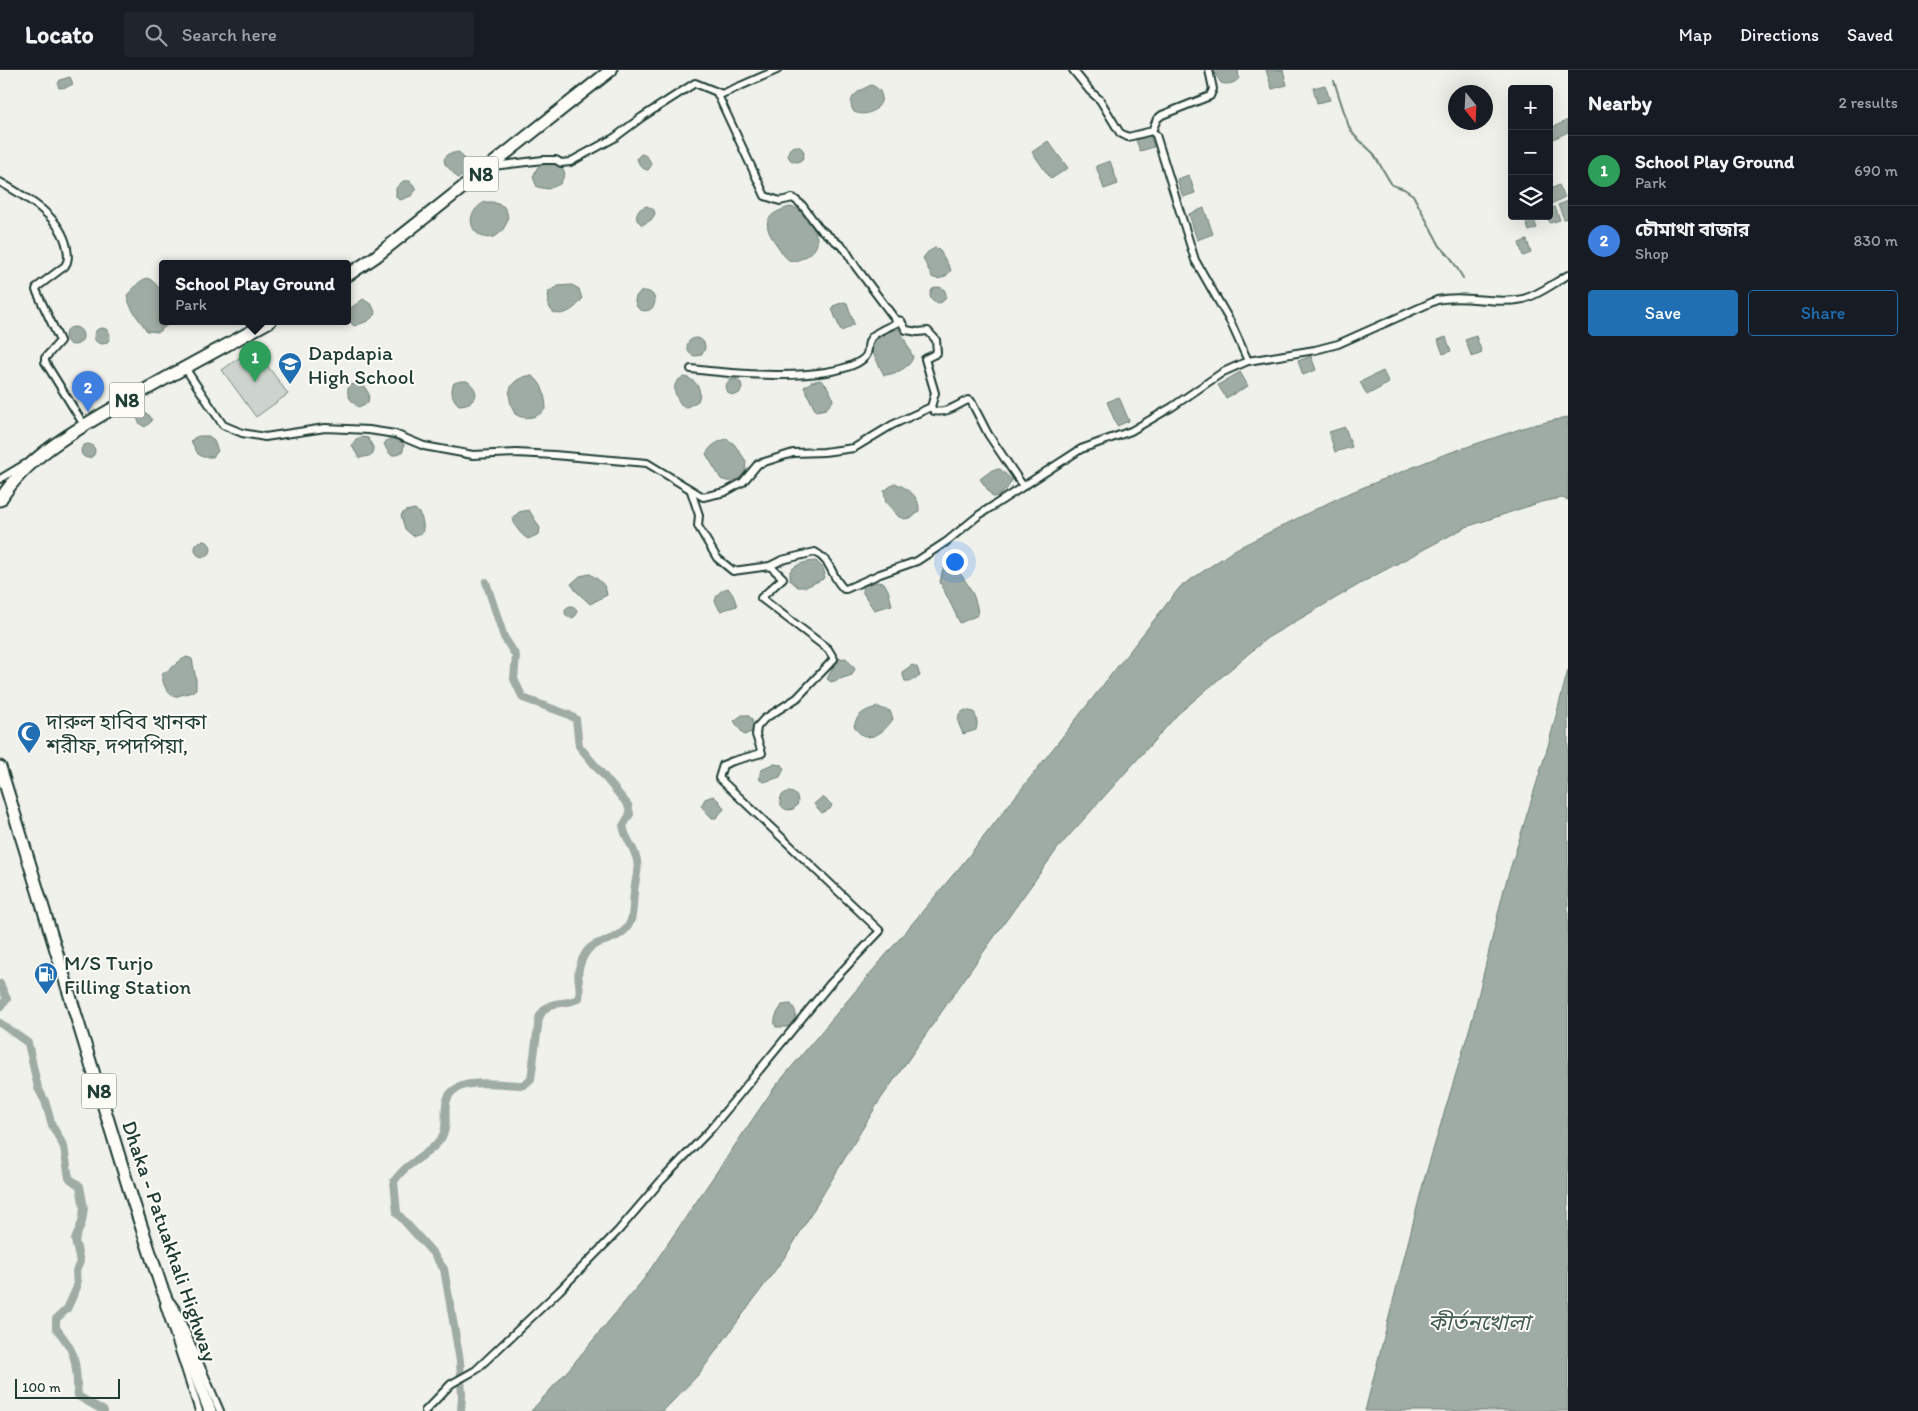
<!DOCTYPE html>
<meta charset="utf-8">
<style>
body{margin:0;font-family:Itim,"Noto Sans Bengali",sans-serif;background:#20242c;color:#f1f3f6}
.controls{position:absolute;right:15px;top:15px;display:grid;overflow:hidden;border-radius:5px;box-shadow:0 5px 20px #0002}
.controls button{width:45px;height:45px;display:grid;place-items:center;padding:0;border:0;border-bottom:1px solid #363941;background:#171b24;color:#f1f3f6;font:25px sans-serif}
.compass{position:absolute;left:1448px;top:15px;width:45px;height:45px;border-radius:50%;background:#171b24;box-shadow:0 5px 20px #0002;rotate:162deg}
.scale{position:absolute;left:15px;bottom:12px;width:105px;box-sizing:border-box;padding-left:5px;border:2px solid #1f3d34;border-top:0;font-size:14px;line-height:18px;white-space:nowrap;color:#1f3d34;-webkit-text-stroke:4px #fdfcf7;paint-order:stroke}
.you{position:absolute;left:954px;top:491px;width:18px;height:18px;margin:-12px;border:4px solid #fff;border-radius:50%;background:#1a73e8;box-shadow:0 0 0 8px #1a73e833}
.badge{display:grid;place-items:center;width:32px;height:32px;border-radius:50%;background:#1f6fb2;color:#fff;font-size:16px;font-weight:700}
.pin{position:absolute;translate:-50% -41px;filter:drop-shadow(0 1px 2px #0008)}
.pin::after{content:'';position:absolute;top:26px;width:18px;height:15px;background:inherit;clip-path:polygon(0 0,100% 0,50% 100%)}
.popup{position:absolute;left:159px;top:190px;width:192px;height:65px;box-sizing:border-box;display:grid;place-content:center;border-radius:5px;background:#171b24;filter:drop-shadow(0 1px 4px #0005);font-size:16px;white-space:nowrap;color:#9ea1a6}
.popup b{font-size:19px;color:#f1f3f6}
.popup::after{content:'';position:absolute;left:50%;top:100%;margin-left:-10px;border:10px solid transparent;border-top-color:#171b24}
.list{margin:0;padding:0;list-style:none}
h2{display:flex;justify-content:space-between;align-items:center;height:65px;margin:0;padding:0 20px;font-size:21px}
h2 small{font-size:16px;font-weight:400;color:#9ea1a6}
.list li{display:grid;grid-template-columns:32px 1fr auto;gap:15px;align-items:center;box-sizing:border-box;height:70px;padding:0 20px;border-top:1px solid #363941}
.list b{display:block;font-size:19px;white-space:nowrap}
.list p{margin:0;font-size:16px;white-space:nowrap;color:#9ea1a6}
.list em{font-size:16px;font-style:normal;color:#9ea1a6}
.actions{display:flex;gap:10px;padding:15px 20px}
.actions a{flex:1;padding:11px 0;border:1px solid #1f6fb2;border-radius:5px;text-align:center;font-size:18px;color:#1f6fb2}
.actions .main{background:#1f6fb2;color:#fff}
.icon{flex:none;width:28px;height:28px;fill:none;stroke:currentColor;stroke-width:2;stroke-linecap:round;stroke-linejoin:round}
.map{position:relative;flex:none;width:1568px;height:1341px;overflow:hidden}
header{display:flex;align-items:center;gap:30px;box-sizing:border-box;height:70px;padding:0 25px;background:#171b24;border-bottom:1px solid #363941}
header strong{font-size:24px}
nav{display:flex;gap:28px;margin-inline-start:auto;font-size:18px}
.search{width:350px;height:45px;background:#20242c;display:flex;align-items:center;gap:12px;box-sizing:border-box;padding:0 18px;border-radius:5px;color:#9ea1a6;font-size:19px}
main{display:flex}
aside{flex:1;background:#171b24}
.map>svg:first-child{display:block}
.green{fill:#cdd3cd;stroke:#768880}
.water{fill:#9faca4;stroke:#6c8077}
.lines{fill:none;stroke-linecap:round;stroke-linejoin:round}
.stream{stroke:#6c8077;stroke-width:2}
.canal{stroke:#9faca4;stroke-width:8}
.minor-casing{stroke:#1f3d34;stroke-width:10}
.trunk-casing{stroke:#1f3d34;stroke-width:15}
.minor{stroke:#fdfcf7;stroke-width:6}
.trunk{stroke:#fdfcf7;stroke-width:11}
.labels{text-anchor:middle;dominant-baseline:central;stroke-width:4;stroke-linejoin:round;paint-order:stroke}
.shield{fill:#fdfcf7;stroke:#62766e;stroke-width:1}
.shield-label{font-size:20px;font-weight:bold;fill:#1f3d34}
.poi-label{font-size:21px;fill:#1f3d34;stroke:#fdfcf7;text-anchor:start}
.street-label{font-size:21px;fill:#1f3d34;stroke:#fdfcf7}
.water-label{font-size:22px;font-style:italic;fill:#455e56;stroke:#fdfcf7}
</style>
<header>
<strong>Locato</strong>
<div class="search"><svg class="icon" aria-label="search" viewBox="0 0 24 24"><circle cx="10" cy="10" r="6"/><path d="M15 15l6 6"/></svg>Search here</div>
<nav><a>Map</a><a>Directions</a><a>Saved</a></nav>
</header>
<main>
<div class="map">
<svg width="1568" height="1341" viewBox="0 0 1568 1341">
<rect width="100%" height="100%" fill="#f0f1eb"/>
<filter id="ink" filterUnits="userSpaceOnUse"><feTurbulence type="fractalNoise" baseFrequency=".02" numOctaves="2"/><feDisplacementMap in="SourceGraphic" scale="10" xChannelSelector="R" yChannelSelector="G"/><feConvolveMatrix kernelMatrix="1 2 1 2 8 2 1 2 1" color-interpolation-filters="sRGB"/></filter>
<g filter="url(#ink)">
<!-- green -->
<path class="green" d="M254,277l34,47 -32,23 -34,-47z"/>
<!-- water -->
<g class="water">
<path d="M1213,0h25l1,8c-4,6 -12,7 -18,5z"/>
<path d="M1266,0h17l4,15 -15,4z"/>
<path d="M70,7l3,7 -6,3 -8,1 -1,-4 2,-4z"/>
<path d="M871,15c23,8 5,36 -17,27 -9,-14 4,-21 17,-27z"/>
<path d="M1325,15l5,15 -13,3 -4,-15z"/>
<path d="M1568,50v12l-19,9v-12z"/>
<path d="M1150,65l4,12 -14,4 -4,-11z"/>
<path d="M1048,71l20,27 -17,11 -19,-27z"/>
<circle cx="796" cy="84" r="8"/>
<path d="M459,82l9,12 2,5 -4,6 -8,3 -13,-14 -1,-5 4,-5z"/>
<path d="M641,84c6,1 10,6 10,12l-3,4c-6,0 -10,-7 -11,-12z"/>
<path d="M547,91c9,-1 16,5 18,13l-5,10 -12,5 -11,-2 -4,-10 4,-9z"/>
<path d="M1110,91l8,23 -14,5 -8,-23z"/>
<path d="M1189,105l6,18 -12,4 -6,-18z"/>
<path d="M403,111h7l7,8 -6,7 -11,4 -4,-3v-9z"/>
<path d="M1559,115l6,12 -16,8v-15z"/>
<path d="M1568,131v17l-4,1 -6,-14z"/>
<path d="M485,132h8l10,4c5,6 6,11 3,18 -15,34 -56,-3 -21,-22z"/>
<path d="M647,136l7,4 1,4 -4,6 -9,5 -5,-5c-2,-8 3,-12 10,-14z"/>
<path d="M790,137l9,2c12,17 32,35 4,49 -4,2 -10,4 -14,2 -5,-3 -9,-11 -12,-15 -16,-21 -12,-31 13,-38z"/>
<path d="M1555,137l5,13 -10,3 -3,-7h2v-7z"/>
<path d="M1204,138l9,26 -16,6 -8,-26z"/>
<path d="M1533,147l4,11 -8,3 -4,-11z"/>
<path d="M1527,170l4,13 -8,3 -4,-13z"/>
<path d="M935,178l4,1 12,21c-4,7 -12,11 -19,7l-9,-19 5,-6z"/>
<path d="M148,208c19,12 14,23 14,43h11l-15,11 -11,-1c-7,-11 -18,-22 -20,-36 7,-6 11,-15 21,-17z"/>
<path d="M572,215l7,4 3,10c-13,20 -39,22 -33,-8l9,-5z"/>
<circle cx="938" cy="225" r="8"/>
<circle cx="645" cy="231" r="10"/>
<path d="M363,229l9,6 4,9 -8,7 -14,5 -6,-6v-10z"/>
<path d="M844,232l3,1 7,21 -8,5 -5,2 -9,-22 1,-3z"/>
<circle cx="74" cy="266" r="9"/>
<circle cx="102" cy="266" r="8"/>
<path d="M893,259h6l2,3 12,25c-2,10 -19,18 -29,18l-14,-28 3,-8z"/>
<path d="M1476,266l6,17 -10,4 -7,-17z"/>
<path d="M1446,267l5,14 -8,3 -5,-14z"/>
<circle cx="696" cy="277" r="9"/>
<path d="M1311,286l5,14 -13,5 -5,-14z"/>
<path d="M1383,301l6,12 -22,12 -7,-13z"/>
<path d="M1240,302l8,14 -22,12 -8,-13z"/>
<path d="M527,306h5c11,7 13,19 14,32 -6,9 -21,13 -31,6 -8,-17 -10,-32 12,-38z"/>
<path d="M685,307c11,3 18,12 13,24l-11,6h-4c-9,-11 -14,-26 2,-30z"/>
<circle cx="734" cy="317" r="8"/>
<path d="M820,310c7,4 12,13 13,21l-7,8 -10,2 -2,-3 -10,-21 7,-5z"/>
<path d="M461,311h6c15,11 10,23 -8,24 -7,-6 -9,-14 -5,-22z"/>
<path d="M351,314l13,2 5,8 -1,9 -10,4c-7,-6 -15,-14 -7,-23z"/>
<path d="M1119,327l10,24 -12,5 -10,-24z"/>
<path d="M141,340l9,6 2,5 -7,6 -5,-3 -4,-8z"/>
<path d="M1568,347v83l-6,-2 -21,4 -75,25 -94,50 -105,61 -89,76 -120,134 -81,113 -99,142 -91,151 -88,120 -36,37h-132l39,-43 73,-88 131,-192 190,-226 216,-275 56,-38 106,-53 101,-41 86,-29z"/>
<path d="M1345,357l7,20 -17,5 -6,-20z"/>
<path d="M199,366h10l5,5 4,10 -5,6h-10l-5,-3 -7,-13 3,-3z"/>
<path d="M361,367l7,1 5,9v6l-4,3 -10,2 -7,-12 4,-7z"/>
<path d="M388,369h11l5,6 -1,6 -7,4h-5l-4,-5 -3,-6z"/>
<path d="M727,369l7,5 12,17 -1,11c-6,8 -14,12 -24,7l-15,-25c4,-8 12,-13 21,-15z"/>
<circle cx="88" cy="381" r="7"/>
<path d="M1000,399l12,11c-3,7 -11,17 -19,17l-13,-18 12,-9z"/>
<path d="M895,413c12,5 25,13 24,28l-6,6 -8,2 -6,-2 -13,-14 -2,-12z"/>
<path d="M415,439c7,5 10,16 7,24l-9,3 -8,-7 -4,-14 4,-4z"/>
<path d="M529,440l11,18 -1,6 -11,5c-7,-4 -14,-13 -15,-21l6,-6z"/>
<circle cx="203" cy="479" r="8"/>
<path d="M816,491l7,7 2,6 -2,5 -17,8h-8l-8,-7v-9c8,-8 15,-9 26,-10z"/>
<path d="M954,496c12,14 23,30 24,49l-18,8 -20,-41 3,-13z"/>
<path d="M590,504c9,6 16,10 17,21l-17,9 -14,-13 -5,-7 9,-8z"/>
<path d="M876,512l8,1 4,7 4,15 -18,5 -11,-17v-7z"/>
<path d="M728,518l5,7 4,11 -17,5 -5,-10c2,-8 6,-11 13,-13z"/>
<circle cx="571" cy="542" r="6"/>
<path d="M187,587l5,2 4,21v9l-4,3 -18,5c-8,-5 -13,-15 -11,-24 12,-5 13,-12 24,-16z"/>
<path d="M846,588l9,11 -3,6 -21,7 -4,-3 10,-20z"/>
<path d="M912,595l5,2 3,9 -9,5h-6l-3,-9z"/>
<path d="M1568,600v741h-203l59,-231 49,-163 31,-128 44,-143z"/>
<path d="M877,637l13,4 3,8c-9,14 -27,28 -39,7 3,-12 11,-16 23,-19z"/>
<path d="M965,640l9,2c3,7 4,11 2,18l-13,4 -5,-12 1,-8z"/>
<path d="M742,645h6l4,4 2,12 -10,4 -10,-14z"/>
<path d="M774,694l8,1 2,4 -4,8 -16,5 -4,-2c-3,-10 6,-14 14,-16z"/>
<circle cx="789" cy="731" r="9"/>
<path d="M713,726l6,5 5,8 -8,9h-4l-11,-12 4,-7z"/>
<path d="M821,728h3l8,7 -2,4 -8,4 -8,-9z"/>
<path d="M791,934c8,10 5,14 -3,23h-12c-4,-8 2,-15 6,-22z"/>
</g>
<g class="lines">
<!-- stream -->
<path class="stream" d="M1334,11l15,46 5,8 19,18 19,32 12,4 9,6 27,51 11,12 12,20"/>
<!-- canal -->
<g class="canal">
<path d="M0,914l7,15 -7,8"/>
<path d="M0,953l28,20 10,45 7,13 7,24 12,22 5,31 11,8 4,22 -2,14 -7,18 5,22 -4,9 1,16 -10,22 -11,10v9c23,28 19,34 22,68l26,15"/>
<path d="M461,1341l1,-16 -2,-34 -16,-92 -12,-17 -35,-39 -3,-32c4,-5 8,-10 13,-14 11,-9 28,-18 35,-30 7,-12 1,-25 5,-37 8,-26 58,-14 77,-15l7,-6 8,-61c10,-22 25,-10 40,-20 3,-14 -4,-21 1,-33 9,-26 19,-19 37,-29 19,-10 15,-27 17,-44 1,-13 7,-25 1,-38 -4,-12 -9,-13 -12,-28l7,-12 -2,-9 -49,-59 -3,-27 -9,-5 -44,-16 -9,-19 2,-23 -12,-19 -18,-55"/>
</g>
<!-- minor casing -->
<g class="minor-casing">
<g id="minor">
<path d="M1073,0l17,21 10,9 20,33 8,4 24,-6 4,4 39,125 36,63 17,38"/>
<path d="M717,23l48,103 15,5 13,-3 9,7 17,23 26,21 11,18 39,52 6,2 5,9 12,2 10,-1 8,9 1,13 -12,6 10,34 -4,14 3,4c12,3 23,-6 34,-11l3,1 17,33 35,52"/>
<path d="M1152,61l5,-12 5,-4 48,-19 3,-7 -4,-19"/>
<path d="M493,96l50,-6h13l5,3 9,-1 44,-24 28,-21 53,-34 27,11 55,-24"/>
<path d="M0,112c26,15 61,34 67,66 1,7 2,12 -2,18l-28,21 -1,3 24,51 -15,17v4l39,63"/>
<path d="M185,298l38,57 19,8 23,4 60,-9 44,2 26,4 29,12 49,9 43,-2 38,2 93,8 56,34 22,-5 18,-10 15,-18 35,-11 31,-1 30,-4 38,-23 39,-18"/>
<path d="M691,299c41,5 129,13 166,-6 17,-9 7,-15 14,-25 6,-8 21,-12 30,-17"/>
<path d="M0,409l25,-15"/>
<path d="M691,421l8,24 -1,11 19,32 16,13 37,-5 12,-6 33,-8c19,11 15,24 29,37h2l34,-15 37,-13 29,-19 33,-27 102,-66 50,-18 41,-24 51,-35 25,-11 67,-11 23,-6 99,-44c28,-6 58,5 86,-1 16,-4 31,-16 45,-24"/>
<path d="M171,1232l5,7 44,102"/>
<path d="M164,1235l35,106"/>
<path d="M425,1341l26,-27 25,-14 83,-79 59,-60 42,-49 50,-52 120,-146 50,-53 -161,-153 4,-13 10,-4 29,-8 -6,-18 1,-8 7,-8 33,-21 37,-39 -6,-10 -67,-51 22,-20 -13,-12"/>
</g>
</g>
<!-- trunk casing -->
<g class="trunk-casing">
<g id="trunk">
<path d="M348,205l27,-18 236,-187"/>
<path d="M0,430c28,-45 79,-72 124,-98 48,-28 98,-54 146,-81"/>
<path d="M0,697l130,425 31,94 49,125"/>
</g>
</g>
<!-- minor -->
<use href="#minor" class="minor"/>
<!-- trunk -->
<use href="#trunk" class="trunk"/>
</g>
</g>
<!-- icons -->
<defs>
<g id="university-pin" transform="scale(1.25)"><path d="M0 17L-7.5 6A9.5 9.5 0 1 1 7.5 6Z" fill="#1f6fb2" stroke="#fdfcf7"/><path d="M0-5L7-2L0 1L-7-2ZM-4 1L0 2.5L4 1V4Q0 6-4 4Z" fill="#fff"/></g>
<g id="mosque-pin" transform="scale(1.25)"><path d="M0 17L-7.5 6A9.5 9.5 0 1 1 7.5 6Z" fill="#1f6fb2" stroke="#fdfcf7"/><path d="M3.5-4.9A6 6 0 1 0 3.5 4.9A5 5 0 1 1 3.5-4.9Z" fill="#fff"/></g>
<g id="fuel-pin" transform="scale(1.25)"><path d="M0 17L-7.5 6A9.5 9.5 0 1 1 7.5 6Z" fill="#1f6fb2" stroke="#fdfcf7"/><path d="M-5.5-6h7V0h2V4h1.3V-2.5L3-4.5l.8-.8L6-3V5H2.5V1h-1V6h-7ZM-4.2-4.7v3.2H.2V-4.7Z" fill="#fff"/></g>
</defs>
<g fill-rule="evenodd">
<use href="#university-pin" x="290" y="294"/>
<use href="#mosque-pin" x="29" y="663"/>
<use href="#fuel-pin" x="46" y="904"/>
</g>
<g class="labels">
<!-- shield labels -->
<g class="shield">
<rect x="463.5" y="86.5" width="35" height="35" rx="4"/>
<rect x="109.5" y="312.5" width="35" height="35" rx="4"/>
<rect x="81.5" y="1003.5" width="35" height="35" rx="4"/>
</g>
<g class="shield-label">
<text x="481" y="104">N8</text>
<text x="127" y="330">N8</text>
<text x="99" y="1021">N8</text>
</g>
<!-- poi labels -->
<g class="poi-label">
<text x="308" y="282">Dapdapia<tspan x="308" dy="24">High School</tspan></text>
<text x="46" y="651">দারুল হাবিব খানকা<tspan x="46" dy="24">শরীফ, দপদপিয়া,</tspan></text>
<text x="64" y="892">M/S Turjo<tspan x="64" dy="24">Filling Station</tspan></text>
</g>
<!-- street labels -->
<g class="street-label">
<text transform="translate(170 1171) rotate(71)">Dhaka - Patuakhali Highway</text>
</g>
<!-- water labels -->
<g class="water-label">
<text x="1479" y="1252">কীর্তনখোলা</text>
</g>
</g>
</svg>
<div class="controls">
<button>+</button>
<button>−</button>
<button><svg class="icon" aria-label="layers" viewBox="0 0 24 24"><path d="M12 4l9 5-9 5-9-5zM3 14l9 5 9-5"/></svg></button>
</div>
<svg class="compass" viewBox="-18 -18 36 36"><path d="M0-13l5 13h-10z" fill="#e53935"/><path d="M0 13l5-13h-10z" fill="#9ea1a6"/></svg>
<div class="scale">100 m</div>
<div class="you"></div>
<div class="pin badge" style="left:255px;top:312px;background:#2e9e5b">1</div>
<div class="popup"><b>School Play Ground</b>Park</div>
<div class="pin badge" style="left:88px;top:342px;background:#3f7fe0">2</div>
</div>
<aside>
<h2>Nearby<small>2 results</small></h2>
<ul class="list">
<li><span class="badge" style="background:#2e9e5b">1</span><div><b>School Play Ground</b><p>Park</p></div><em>690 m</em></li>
<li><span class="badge" style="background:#3f7fe0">2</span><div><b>চৌমাথা বাজার</b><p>Shop</p></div><em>830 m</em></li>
</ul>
<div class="actions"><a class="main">Save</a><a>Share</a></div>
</aside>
</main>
